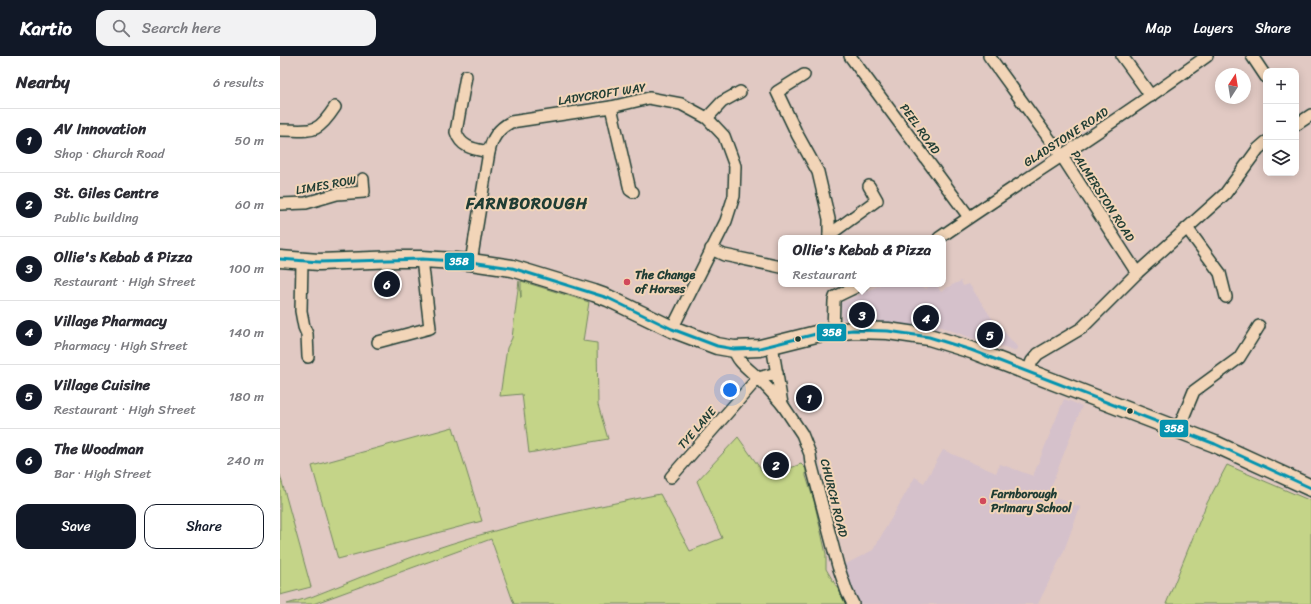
<!DOCTYPE html>
<meta charset="utf-8">
<style>
body{margin:0;font-family:Sriracha,sans-serif;background:#f2f2f3;color:#2b2b33}
.controls{position:absolute;right:12px;top:12px;display:grid;overflow:hidden;border-radius:8px;box-shadow:0 2px 10px #0003}
.controls button{width:36px;height:36px;display:grid;place-items:center;padding:0;border:0;border-bottom:1px solid #e1e1e2;background:#fff;color:#2b2b33;font:20px sans-serif}
.compass{position:absolute;left:935px;top:12px;width:36px;height:36px;border-radius:50%;background:#fff;box-shadow:0 2px 10px #0003;rotate:12deg}
.you{position:absolute;left:450px;top:334px;width:14px;height:14px;margin:-10px;border:3px solid #fff;border-radius:50%;background:#1a73e8;box-shadow:0 0 0 6px #1a73e833}
.badge{display:grid;place-items:center;width:26px;height:26px;border-radius:50%;background:#111827;color:#fff;font-size:13px;font-weight:700}
.pin{position:absolute;translate:-50% -50%;border:2px solid #fff;box-shadow:0 1px 4px #0006}
.popup{position:absolute;left:498px;top:179px;width:168px;height:52px;box-sizing:border-box;display:grid;place-content:center;border-radius:8px;background:#fff;filter:drop-shadow(0 1px 3px #0005);font-size:13px;white-space:nowrap;color:#7c7c81}
.popup b{font-size:15px;color:#2b2b33}
.popup::after{content:'';position:absolute;left:50%;top:100%;margin-left:-8px;border:8px solid transparent;border-top-color:#fff}
.list{margin:0;padding:0;list-style:none}
h2{display:flex;justify-content:space-between;align-items:center;height:52px;margin:0;padding:0 16px;font-size:17px}
h2 small{font-size:13px;font-weight:400;color:#7c7c81}
.list li{display:grid;grid-template-columns:26px 1fr auto;gap:12px;align-items:center;box-sizing:border-box;height:64px;padding:0 16px;border-top:1px solid #e1e1e2}
.list b{display:block;font-size:15px;white-space:nowrap}
.list p{margin:0;font-size:13px;white-space:nowrap;color:#7c7c81}
.list em{font-size:13px;font-style:normal;color:#7c7c81}
.actions{display:flex;gap:8px;padding:12px 16px}
.actions a{flex:1;padding:9px 0;border:1px solid #111827;border-radius:12px;text-align:center;font-size:14px;color:#111827}
.actions .main{background:#111827;color:#fff}
.icon{flex:none;width:22px;height:22px;fill:none;stroke:currentColor;stroke-width:2;stroke-linecap:round;stroke-linejoin:round}
.map{position:relative;flex:none;width:1031px;height:548px;overflow:hidden}
header{display:flex;align-items:center;gap:24px;box-sizing:border-box;height:56px;padding:0 20px;background:#111827;color:#fff}
header strong{font-size:19px}
nav{display:flex;gap:22px;margin-inline-start:auto;font-size:14px}
.search{width:280px;height:36px;background:#f2f2f3;display:flex;align-items:center;gap:10px;box-sizing:border-box;padding:0 14px;border-radius:12px;color:#7c7c81;font-size:15px}
main{display:flex}
aside{flex:1;background:#fff}
.map>svg:first-child{display:block}
.built{fill:#d5c1cb}
.green{fill:#c4d488;stroke:#72885e}
.lines{fill:none;stroke-linecap:round;stroke-linejoin:round}
.minor-casing{stroke:#1f3d34;stroke-width:14}
.secondary-casing{stroke:#1f3d34;stroke-width:19}
.minor{stroke:#f2d5b8;stroke-width:11}
.secondary{stroke:#f2d5b8;stroke-width:16}
.bus-1-casing{stroke:#f2d5b8;stroke-width:6}
.bus-1{stroke:#0693af;stroke-width:3}
.poi-dot{fill:#d1495b;stroke:#f2d5b8;stroke-width:1.5}
.bus-dot{fill:#1f3d34;stroke:#f2d5b8;stroke-width:1.5}
.labels{text-anchor:middle;dominant-baseline:central;stroke-width:4;stroke-linejoin:round;paint-order:stroke}
.street-label{font-size:12px;fill:#1f3d34;stroke:#f2d5b8}
.poi-label{font-size:12px;font-weight:bold;fill:#1f3d34;stroke:#f2d5b8;text-anchor:start}
.district-label{font-size:16px;font-weight:bold;letter-spacing:1px;fill:#1f3d34;stroke:#f2d5b8}
.line-badge{stroke:#f2d5b8;stroke-width:1.5}
.badge-label{font-size:11px;text-anchor:middle;font-weight:bold;fill:#fff}
</style>
<header>
<strong>Kartio</strong>
<div class="search"><svg class="icon" aria-label="search" viewBox="0 0 24 24"><circle cx="10" cy="10" r="6"/><path d="M15 15l6 6"/></svg>Search here</div>
<nav><a>Map</a><a>Layers</a><a>Share</a></nav>
</header>
<main>
<aside>
<h2>Nearby<small>6 results</small></h2>
<ul class="list">
<li><span class="badge">1</span><div><b>AV Innovation</b><p>Shop · Church Road</p></div><em>50 m</em></li>
<li><span class="badge">2</span><div><b>St. Giles Centre</b><p>Public building</p></div><em>60 m</em></li>
<li><span class="badge">3</span><div><b>Ollie's Kebab &amp; Pizza</b><p>Restaurant · High Street</p></div><em>100 m</em></li>
<li><span class="badge">4</span><div><b>Village Pharmacy</b><p>Pharmacy · High Street</p></div><em>140 m</em></li>
<li><span class="badge">5</span><div><b>Village Cuisine</b><p>Restaurant · High Street</p></div><em>180 m</em></li>
<li><span class="badge">6</span><div><b>The Woodman</b><p>Bar · High Street</p></div><em>240 m</em></li>
</ul>
<div class="actions"><a class="main">Save</a><a>Share</a></div>
</aside>
<div class="map">
<svg width="1031" height="548" viewBox="0 0 1031 548">
<rect width="100%" height="100%" fill="#e1c9c3"/>
<filter id="ink" filterUnits="userSpaceOnUse"><feTurbulence type="fractalNoise" baseFrequency=".025" numOctaves="2"/><feDisplacementMap in="SourceGraphic" scale="8" xChannelSelector="R" yChannelSelector="G"/><feConvolveMatrix kernelMatrix="1 2 1 2 8 2 1 2 1" color-interpolation-filters="sRGB"/></filter>
<g filter="url(#ink)">
<!-- built -->
<g class="built">
<path d="M681,225l2,5 6,-2 22,33 27,31 -4,3 -22,-8 -1,2 -52,-19 -1,5 -18,-4 -78,-8 -1,-16 41,-19h30l15,5 1,-3 3,-2h5l5,8 9,-6z"/>
<path d="M784,343l18,7 -34,89 32,12 -17,46 -25,51h-180l-14,-39 29,-15 42,-73 9,6 19,-33 53,23 4,-9 33,12z"/>
</g>
<!-- green -->
<g class="green">
<path d="M239,225l2,17v-17l68,21 -6,39 14,2 1,62 10,34 -79,14 -7,-59 -22,2 7,-48 5,-10z"/>
<path d="M173,371l29,94 -144,38 -26,-93z"/>
<path d="M458,381l24,34c11,6 27,-3 39,-7l5,5v7l8,25 12,53v15l21,35h-333l-23,-65 -178,65h-26l24,-7c46,-18 92,-38 139,-53 69,-22 140,-36 210,-50l30,57 32,-13 -25,-57z"/>
<path d="M947,409l84,36v103h-145l40,-99z"/>
<path d="M0,419l31,112 -31,8z"/>
</g>
<g class="lines">
<!-- minor casing -->
<g class="minor-casing">
<g id="minor">
<path d="M570,0l119,161"/>
<path d="M709,0l72,99 76,118"/>
<path d="M842,0l29,40"/>
<path d="M972,0l14,21"/>
<path d="M524,19l-27,17 20,42 21,38 11,47v19"/>
<path d="M186,20l-10,56c5,16 18,17 33,20"/>
<path d="M331,51l19,83 3,2"/>
<path d="M427,62l15,-16 18,-10"/>
<path d="M1016,69l15,-10"/>
<path d="M0,74c32,0 36,6 55,-23"/>
<path d="M0,148l26,-1 31,-9 27,-2 -1,-13"/>
<path d="M907,172l33,45 6,24"/>
<path d="M549,179l48,-35 -8,-14"/>
<path d="M659,182c89,-61 181,-119 268,-182"/>
<path d="M431,193l13,6 57,12"/>
<path d="M22,206l-1,49 3,16 3,7 1,23"/>
<path d="M191,206l18,-110c3,-14 9,-23 22,-30l100,-15 38,-9 32,6 26,14 17,18 11,30 -1,30 -8,25 -54,108"/>
<path d="M553,275l1,-30 1,-4 27,-13"/>
<path d="M98,286l52,-14 -8,-69"/>
<path d="M492,289l10,59 20,30 8,20 1,9 27,103 9,26 6,12"/>
<path d="M454,293c3,13 15,20 24,29 8,8 16,17 24,26"/>
<path d="M748,316l4,-11 6,-7 44,-26 55,-55 88,-79 33,-45 8,-7"/>
<path d="M898,374l16,-39 45,-33 20,-32"/>
<path d="M391,421l87,-99 19,-5"/>
</g>
</g>
<!-- secondary casing -->
<g class="secondary-casing">
<path id="secondary" d="M0,203l39,3 80,-3h23l49,3 41,6 82,25 14,5 64,31 45,17 17,3 26,-1 56,-14 37,-4 35,1 41,6 42,13 244,94 96,44"/>
</g>
<!-- minor -->
<use href="#minor" class="minor"/>
<!-- secondary -->
<use href="#secondary" class="secondary"/>
<!-- bus-1 casing -->
<g class="bus-1-casing">
<path id="bus-1" d="M0,203l39,3 103,-3 49,3 41,6 96,30 64,31 45,17 17,3 26,-1 56,-14 37,-4 35,1 41,6 42,13 244,94 96,44"/>
</g>
<!-- bus-1 -->
<use href="#bus-1" class="bus-1"/>
</g>
</g>
<!-- markers -->
<g class="poi-dot">
<circle cx="347" cy="226" r="4"/>
<circle cx="703" cy="445" r="4"/>
</g>
<g class="bus-dot">
<circle cx="518" cy="283" r="3.5"/>
<circle cx="850" cy="355" r="3.5"/>
</g>
<g class="labels">
<!-- street labels -->
<g class="street-label">
<text transform="translate(322 38) rotate(-9)">LADYCROFT WAY</text>
<text transform="translate(640 73) rotate(54)">PEEL ROAD</text>
<text transform="translate(786 81) rotate(-33)">GLADSTONE ROAD</text>
<text transform="translate(46 129) rotate(-10)">LIMES ROW</text>
<text transform="translate(823 140) rotate(57)">PALMERSTON ROAD</text>
<text transform="translate(417 372) rotate(-49)">TYE LANE</text>
<text transform="translate(554 442) rotate(76)">CHURCH ROAD</text>
</g>
<!-- poi labels -->
<g class="poi-label">
<text x="355" y="219">The Change<tspan x="355" dy="14">of Horses</tspan></text>
<text x="711" y="438">Farnborough<tspan x="711" dy="14">Primary School</tspan></text>
</g>
<!-- district labels -->
<g class="district-label">
<text x="247" y="147">FARNBOROUGH</text>
</g>
</g>
<g class="line-badge">
<rect x="164" y="196" width="31" height="19" rx="4" fill="#0693af"/>
<rect x="536" y="267" width="31" height="19" rx="4" fill="#0693af"/>
<rect x="879" y="363" width="30" height="19" rx="4" fill="#0693af"/>
</g>
<g class="badge-label">
<text x="179" y="209">358</text>
<text x="552" y="280">358</text>
<text x="894" y="376">358</text>
</g>
</svg>
<div class="controls">
<button>+</button>
<button>−</button>
<button><svg class="icon" aria-label="layers" viewBox="0 0 24 24"><path d="M12 4l9 5-9 5-9-5zM3 14l9 5 9-5"/></svg></button>
</div>
<svg class="compass" viewBox="-18 -18 36 36"><path d="M0-13l5 13h-10z" fill="#e53935"/><path d="M0 13l5-13h-10z" fill="#7c7c81"/></svg>
<div class="you"></div>
<div class="pin badge" style="left:529px;top:342px">1</div>
<div class="pin badge" style="left:496px;top:409px">2</div>
<div class="pin badge" style="left:582px;top:259px">3</div>
<div class="popup"><b>Ollie's Kebab &amp; Pizza</b>Restaurant</div>
<div class="pin badge" style="left:646px;top:262px">4</div>
<div class="pin badge" style="left:710px;top:279px">5</div>
<div class="pin badge" style="left:107px;top:228px">6</div>
</div>
</main>
